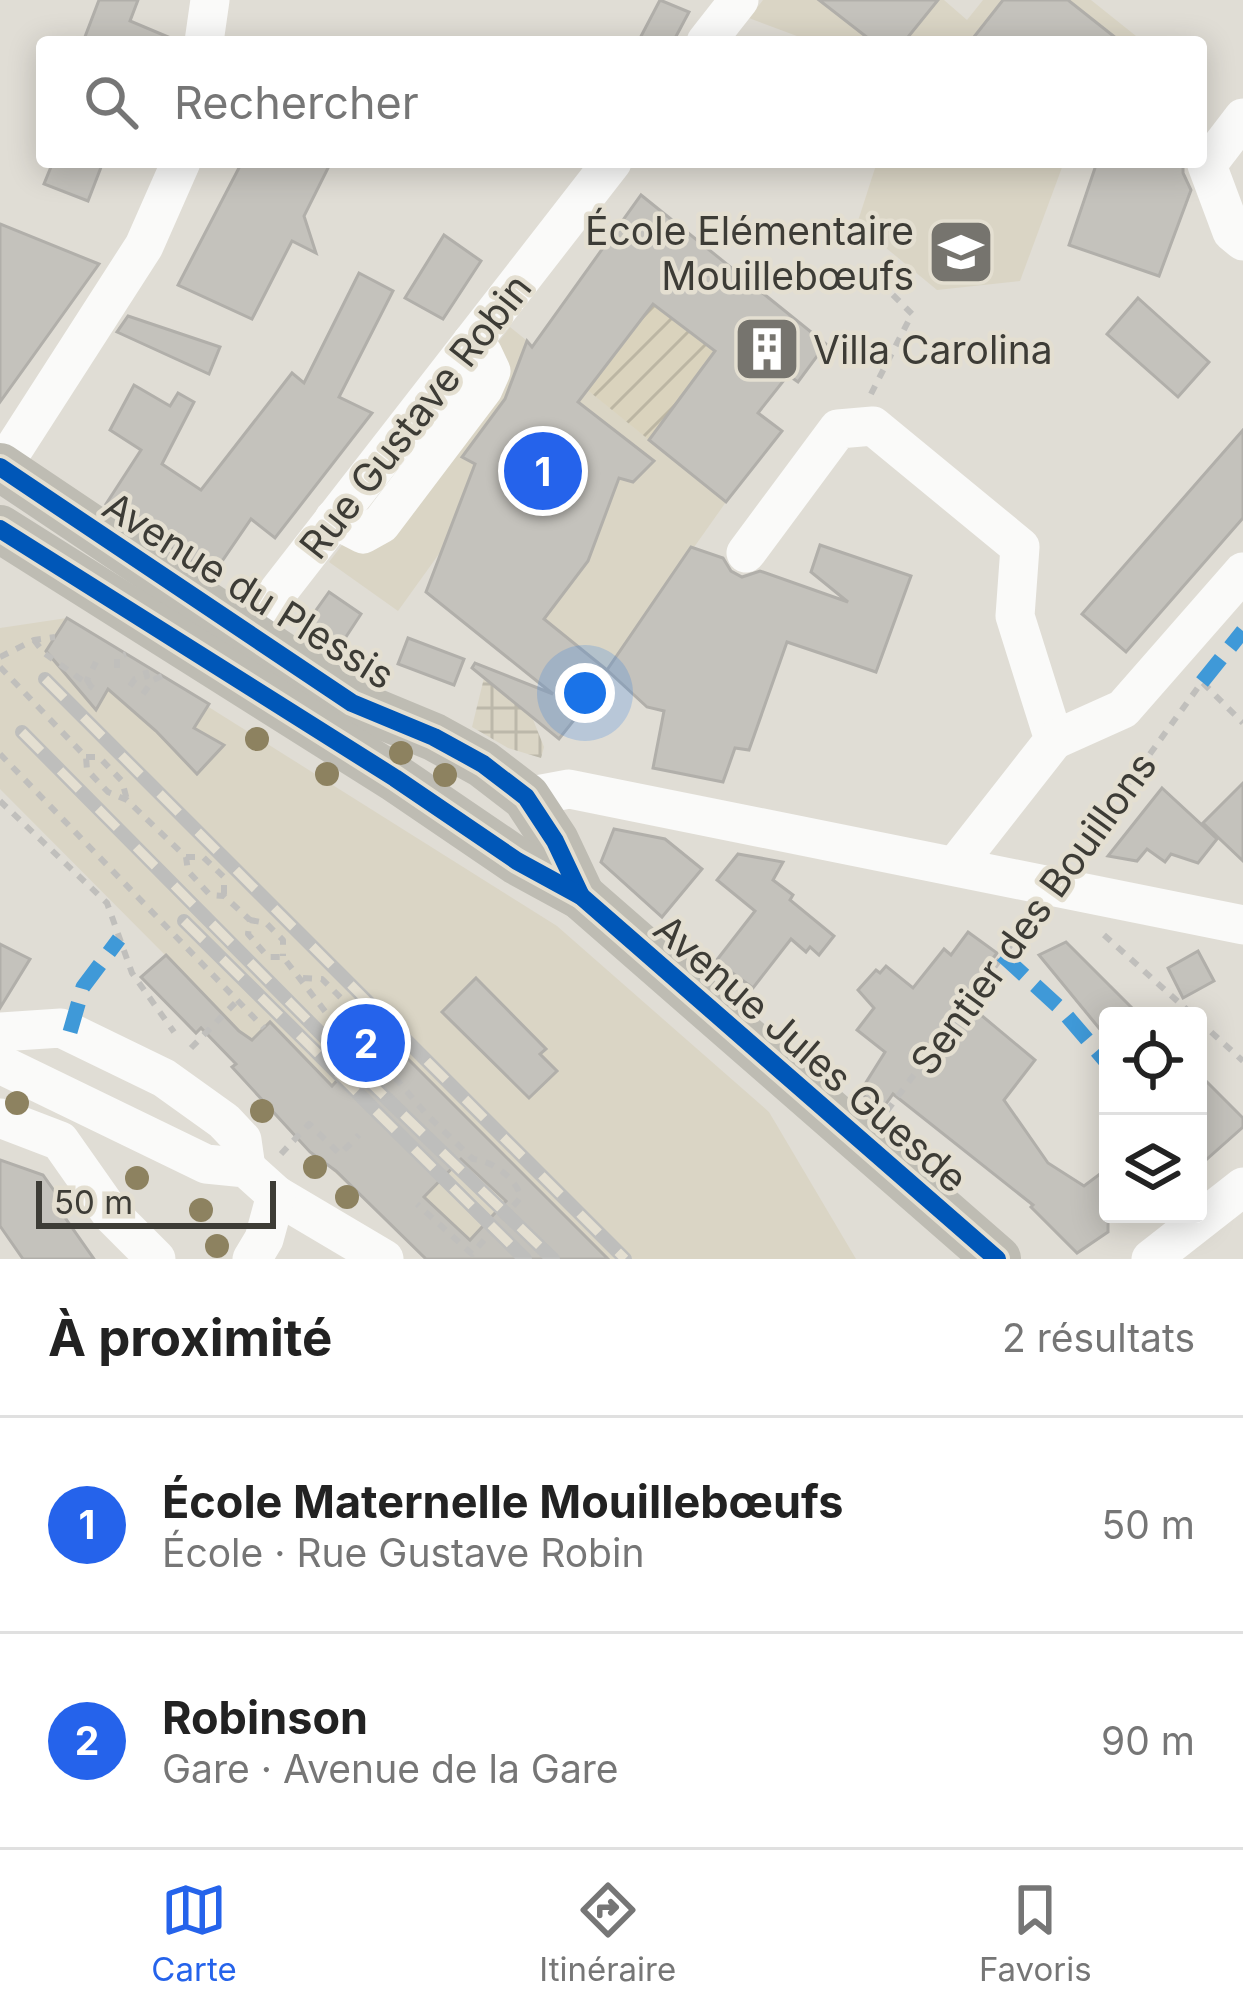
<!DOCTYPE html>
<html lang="fr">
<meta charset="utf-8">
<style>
body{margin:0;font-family:Inter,sans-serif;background:#f2f2f2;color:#222}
.controls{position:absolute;right:36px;bottom:36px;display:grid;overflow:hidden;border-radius:12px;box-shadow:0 6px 30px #0003}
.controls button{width:108px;height:108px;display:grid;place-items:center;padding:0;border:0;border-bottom:3px solid #e0e0e0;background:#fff;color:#222;font:60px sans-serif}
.scale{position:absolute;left:36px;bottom:30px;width:240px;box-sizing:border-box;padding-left:12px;border:6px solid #3d3c36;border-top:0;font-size:33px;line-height:42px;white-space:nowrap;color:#3d3c36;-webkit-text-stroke:9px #e4dfd1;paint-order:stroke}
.you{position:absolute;left:585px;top:693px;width:42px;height:42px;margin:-30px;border:9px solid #fff;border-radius:50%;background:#1a73e8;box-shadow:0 0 0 18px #1a73e833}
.badge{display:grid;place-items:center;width:78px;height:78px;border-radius:50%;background:#2563eb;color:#fff;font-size:39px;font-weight:700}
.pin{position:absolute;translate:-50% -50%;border:6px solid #fff;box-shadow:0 3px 12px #0006}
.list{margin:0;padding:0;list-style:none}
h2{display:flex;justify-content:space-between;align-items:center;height:156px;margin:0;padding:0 48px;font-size:51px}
h2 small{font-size:39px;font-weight:400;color:#767676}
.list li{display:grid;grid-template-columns:78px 1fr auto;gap:36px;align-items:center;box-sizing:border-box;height:216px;padding:0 48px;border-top:3px solid #e0e0e0}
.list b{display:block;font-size:45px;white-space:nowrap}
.list p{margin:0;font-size:39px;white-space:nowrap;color:#767676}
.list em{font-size:39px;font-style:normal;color:#767676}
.icon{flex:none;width:66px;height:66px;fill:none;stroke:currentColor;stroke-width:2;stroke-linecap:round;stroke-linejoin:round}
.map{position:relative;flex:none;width:1243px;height:1259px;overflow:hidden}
.search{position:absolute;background:#fff;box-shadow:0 6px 30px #0003;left:36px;right:36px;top:36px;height:132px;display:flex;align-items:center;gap:30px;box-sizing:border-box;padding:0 42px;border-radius:12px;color:#767676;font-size:45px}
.sheet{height:588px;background:#fff}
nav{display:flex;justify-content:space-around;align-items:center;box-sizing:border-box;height:168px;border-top:3px solid #e0e0e0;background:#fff;font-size:33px;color:#767676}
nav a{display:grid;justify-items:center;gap:6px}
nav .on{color:#2563eb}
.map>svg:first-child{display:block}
.built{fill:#dad5c5}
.industrial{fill:url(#industrial-grid)}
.garden{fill:url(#garden-furrows)}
.building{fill:#c4c2bc;stroke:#b1afaa;stroke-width:3;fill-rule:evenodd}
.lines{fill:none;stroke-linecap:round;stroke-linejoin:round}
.path{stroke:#c0bfbc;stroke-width:6;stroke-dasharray:9 9;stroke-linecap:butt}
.minor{stroke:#fafaf9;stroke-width:39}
.major{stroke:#bebcb3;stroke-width:48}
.rail-casing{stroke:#bebebc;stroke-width:14}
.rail{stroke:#e4dfd1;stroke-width:9;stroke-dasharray:27;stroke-linecap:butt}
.quiet{stroke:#3f99d8;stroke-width:15;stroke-dasharray:30 15;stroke-linecap:butt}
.cycleway-casing{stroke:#e4dfd1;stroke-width:26}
.cycleway{stroke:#0057b8;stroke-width:18}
.tree{fill:#8d8260}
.labels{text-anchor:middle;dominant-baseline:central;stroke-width:9;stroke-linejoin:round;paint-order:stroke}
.poi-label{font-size:39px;fill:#3d3c36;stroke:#e4dfd1;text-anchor:end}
.street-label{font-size:39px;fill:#3d3c36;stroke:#e4dfd1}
</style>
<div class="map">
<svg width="1243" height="1259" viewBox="0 0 1243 1259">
<defs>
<pattern id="industrial-grid" width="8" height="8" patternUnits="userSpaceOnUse" patternTransform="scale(3)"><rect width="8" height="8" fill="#dad5c5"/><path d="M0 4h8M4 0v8" fill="none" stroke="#bcb8aa"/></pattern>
<pattern id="garden-furrows" width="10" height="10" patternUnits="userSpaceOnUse" patternTransform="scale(3)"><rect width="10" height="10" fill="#dad3bd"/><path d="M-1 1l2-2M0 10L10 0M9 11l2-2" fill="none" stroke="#bcb6a3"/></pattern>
</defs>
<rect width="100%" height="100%" fill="#e0ddd5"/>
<!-- built -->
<g class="built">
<path d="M763,0h181l23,20 16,-20h108l50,40 -328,2 -64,-24z"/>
<path d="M877,162h187l-44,119 -83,9 -80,-66z"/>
<path d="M510,327l216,175 -119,168 -158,-130 -51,71 -69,-49z"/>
<path d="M67,618l490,308 212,186 87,147h-406l-39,-35 -10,11 -124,-117 -44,-51 2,-4 -34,-34 -5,4 -55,-56 24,-22 -165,-166v-161z"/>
</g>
<!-- industrial -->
<path class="industrial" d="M484,678l48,39 12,30 -3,11 -33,-10 -36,-21z"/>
<!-- garden -->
<path class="garden" d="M653,304l62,47 -66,89 -95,-77 46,10z"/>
<!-- building -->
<g class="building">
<path d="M99,0h39l-8,21 50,21h-97z"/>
<path d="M660,0l29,12 -16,30h-35z"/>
<path d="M819,0h119l-34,42h-31z"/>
<path d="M1003,0h65l53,42h-151z"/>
<path d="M53,162h50l-15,39 -44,-17z"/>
<path d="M242,162h89l-27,54 12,37 -24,-12 -40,78 -74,-34z"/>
<path d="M1097,162h86v11l8,17 -32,86 -90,-31z"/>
<path d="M641,195l185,149 -28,38 -10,-7 -30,38 24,18 -56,71 -77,-62 66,-89 -62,-47 -75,98 76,59 -21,21 -14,-4 -31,83 -44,58 63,51 -33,39 4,6 -19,24 -87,-71 3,-5 78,31 -127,-102 49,-128 -13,-7 43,-58 22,-58 5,6z"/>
<path d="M0,224l99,40 -99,138z"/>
<path d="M444,235l37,26 -38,58 -38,-21z"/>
<path d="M359,273l34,18 -54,106 33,16 -97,125 -24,-19 -35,51 -11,-6 -3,4 -96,-64 35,-54 -31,-20 24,-45 36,21 8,-13 16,9 -32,62 39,26 91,-117 12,10z"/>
<path d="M1138,298l71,64 -31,35 -71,-63z"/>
<path d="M128,316l92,31 -11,27 -92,-42z"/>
<path d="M1243,430v88l-117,134 -44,-38z"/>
<path d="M820,545l91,31 -35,96 -89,-30 -38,108 -14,-2 -12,34 -70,-14 11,-57 -17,-4 -40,-37 84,-123 32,11 8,13 11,6 18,-6 88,31 -37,-30z"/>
<path d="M329,592l32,22 -21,32 -33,-23z"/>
<path d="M67,618l142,86 -15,24 30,17 -27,29 -41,-43 -48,-42 -12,21 -50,-59z"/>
<path d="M408,638l56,21 -10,26 -56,-21z"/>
<path d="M1243,783v78l-40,-38z"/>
<path d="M1162,788l55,51 -19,24 -27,-9 -6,8 -18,-13 -10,12 -29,-5z"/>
<path d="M614,829l51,10 37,30 -40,48 -61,-55z"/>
<path d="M738,854l45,8 -10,18 20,15 -3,5 44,36 -15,19 -9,-8 -4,5 -15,-13 -38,49 -37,-27 39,-50 -38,-31z"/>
<path d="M968,932l29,21 -34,47 72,60 -31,40 44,63 36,23 24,-18v64l-31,21 -46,-46 2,-2 -140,-111 -12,17 -21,-19 25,-40 -28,-22 17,-22 -16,-18 18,-20 4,3 6,-7 27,22 31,-39 7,6z"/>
<path d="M1066,942l74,74h-32v23l-69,-84z"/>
<path d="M0,944l30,15 -30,49z"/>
<path d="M1198,951l16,30 -31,17 -15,-30z"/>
<path d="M166,955l73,76 13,9 18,-18 62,64 49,-54 227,227h-182l-90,-88 -26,-19 -78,-85 4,-3 -35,-36 -5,5 -55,-56zM461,1159l45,42 -36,39 -46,-43z"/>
<path d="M476,978l70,71 -6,5 17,17 -28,27 -87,-86z"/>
<path d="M1198,1073l45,45v9l-45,40z"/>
<path d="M0,1160l43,15 21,30 -5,4 35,50h-71l-23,-33z"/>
</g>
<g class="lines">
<!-- path -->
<g class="path">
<path d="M871,394l41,-80 -27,-27"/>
<path d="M34,640l10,13 49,35"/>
<path d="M0,657l34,-17 21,-3"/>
<path d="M0,667l86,90 1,13 21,22 19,8 59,57 2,14 22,24 14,1 26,24 -2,14 20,23h15l48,62 18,5 78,91 46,44c19,2 42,18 48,38l-49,57 -55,-50"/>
<path d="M117,668v-11l9,-3"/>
<path d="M90,685l-3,-5 9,-18"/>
<path d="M130,686l5,-7 12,-3 -2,-7"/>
<path d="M143,694l10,-14 9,-4"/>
<path d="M0,754l264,274"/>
<path d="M86,757h13l23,24 5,19"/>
<path d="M0,801l107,102 25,70 42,59"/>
<path d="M1076,856l126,-174 41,41"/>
<path d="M186,857h17l21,20v19"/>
<path d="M250,920l16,3 17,17v16"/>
<path d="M1104,935l90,81"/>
<path d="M303,978l19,1 25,25 2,20"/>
<path d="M1198,1020l45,41"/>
<path d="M191,1048l46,-47"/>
<path d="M887,1111l146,-196"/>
<path d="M281,1154l28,-30 31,30 19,-19"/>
</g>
<!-- minor -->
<g class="minor">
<path d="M204,42l6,-42"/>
<path d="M706,42l33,-42"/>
<path d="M1243,118l-36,47 25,67 11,9"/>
<path d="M0,470l144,-224 37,-84"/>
<path d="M334,519l29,15 18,-10 102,-135 8,-18 -8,-17 -11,-12"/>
<path d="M746,553l92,-124 35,-3 147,121 -5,69 39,124 -98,125"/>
<path d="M232,658l42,-61 338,-435"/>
<path d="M1054,740l69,-31 120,-137"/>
<path d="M526,797l43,-8 674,136"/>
<path d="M0,1032l61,-4 103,50 60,43 18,19 4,28"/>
<path d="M0,1064l206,100 40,4 30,27 108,64"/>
<path d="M0,1118l60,23 52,74 44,44"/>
<path d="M252,1259l12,-20 12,-44"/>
<path d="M1151,1259l92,-72"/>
</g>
<!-- major -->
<g class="major">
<path d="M0,467l352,236 82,34 49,27 43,33 29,44 26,55"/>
<path d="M0,529l395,249 122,83 64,35 416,363"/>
</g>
<!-- rail casing -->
<g class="rail-casing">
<g id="rail">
<path d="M45,679l580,580"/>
<path d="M22,732l329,332 202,195"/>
<path d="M184,921l341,338"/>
</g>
</g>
<!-- rail -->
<use href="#rail" class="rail"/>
<!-- quiet -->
<g class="quiet">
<path d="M1202,682l41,-51"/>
<path d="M1002,955l58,53 48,56"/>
<path d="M70,1032l13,-45 36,-48"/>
</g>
<!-- cycleway casing -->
<g class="cycleway-casing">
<g id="cycleway">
<path d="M0,467l352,236 82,34 49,27 43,33 29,44 26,55"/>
<path d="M0,529l395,249 122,83 64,35 416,363"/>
</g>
</g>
<!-- cycleway -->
<use href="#cycleway" class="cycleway"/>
</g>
<!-- trees -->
<g class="tree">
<circle cx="257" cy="739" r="12"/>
<circle cx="401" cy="753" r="12"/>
<circle cx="327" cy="774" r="12"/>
<circle cx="445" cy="775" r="12"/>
<circle cx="17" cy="1103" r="12"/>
<circle cx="262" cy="1111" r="12"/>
<circle cx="315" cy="1167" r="12"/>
<circle cx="137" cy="1178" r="12"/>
<circle cx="347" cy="1197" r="12"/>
<circle cx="201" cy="1210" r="12"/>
<circle cx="217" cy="1246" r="12"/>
</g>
<!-- icons -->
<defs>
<g id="school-square" transform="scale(3.45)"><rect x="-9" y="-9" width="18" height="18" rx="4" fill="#76746e" stroke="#e4dfd1"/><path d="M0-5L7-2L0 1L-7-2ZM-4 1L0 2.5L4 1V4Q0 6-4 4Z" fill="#fff"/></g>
<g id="building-square" transform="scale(3.45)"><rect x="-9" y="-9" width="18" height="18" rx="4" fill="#76746e" stroke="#e4dfd1"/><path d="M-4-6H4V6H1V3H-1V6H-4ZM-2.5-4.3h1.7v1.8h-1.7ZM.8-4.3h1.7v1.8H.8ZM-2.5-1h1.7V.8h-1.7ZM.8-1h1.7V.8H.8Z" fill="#fff"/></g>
</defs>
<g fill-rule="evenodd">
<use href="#school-square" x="961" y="252"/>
<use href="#building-square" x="767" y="349"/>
</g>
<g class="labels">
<!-- poi labels -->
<g class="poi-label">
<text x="914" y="230">École Elémentaire<tspan x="914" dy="45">Mouillebœufs</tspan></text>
<text x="813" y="349" text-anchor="start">Villa Carolina</text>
</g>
<!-- street labels -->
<g class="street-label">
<text transform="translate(415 416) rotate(-52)">Rue Gustave Robin</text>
<text transform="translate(249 590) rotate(32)">Avenue du Plessis</text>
<text transform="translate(1033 913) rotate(-54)">Sentier des Bouillons</text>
<text transform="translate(811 1053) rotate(41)">Avenue Jules Guesde</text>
</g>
</g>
</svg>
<div class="controls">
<button><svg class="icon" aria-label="locate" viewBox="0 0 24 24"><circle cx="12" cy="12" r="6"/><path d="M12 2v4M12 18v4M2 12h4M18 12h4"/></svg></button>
<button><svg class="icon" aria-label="layers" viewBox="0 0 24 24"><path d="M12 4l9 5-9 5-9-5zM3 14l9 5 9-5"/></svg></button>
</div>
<div class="scale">50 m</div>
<div class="you"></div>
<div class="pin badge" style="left:543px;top:471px">1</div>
<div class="pin badge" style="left:366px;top:1043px">2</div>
<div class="search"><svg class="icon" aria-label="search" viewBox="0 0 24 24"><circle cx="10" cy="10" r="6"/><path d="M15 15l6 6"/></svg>Rechercher</div>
</div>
<section class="sheet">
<h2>À proximité<small>2 résultats</small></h2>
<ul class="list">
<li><span class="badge">1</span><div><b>École Maternelle Mouillebœufs</b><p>École · Rue Gustave Robin</p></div><em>50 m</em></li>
<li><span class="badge">2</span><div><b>Robinson</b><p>Gare · Avenue de la Gare</p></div><em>90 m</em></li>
</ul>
</section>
<nav>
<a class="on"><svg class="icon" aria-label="map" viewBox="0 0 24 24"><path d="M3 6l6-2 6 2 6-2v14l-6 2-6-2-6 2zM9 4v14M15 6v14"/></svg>Carte</a>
<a><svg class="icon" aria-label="directions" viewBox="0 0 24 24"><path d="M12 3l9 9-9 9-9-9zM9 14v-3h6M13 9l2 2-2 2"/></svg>Itinéraire</a>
<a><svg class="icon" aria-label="saved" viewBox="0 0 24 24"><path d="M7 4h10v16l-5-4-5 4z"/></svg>Favoris</a>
</nav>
